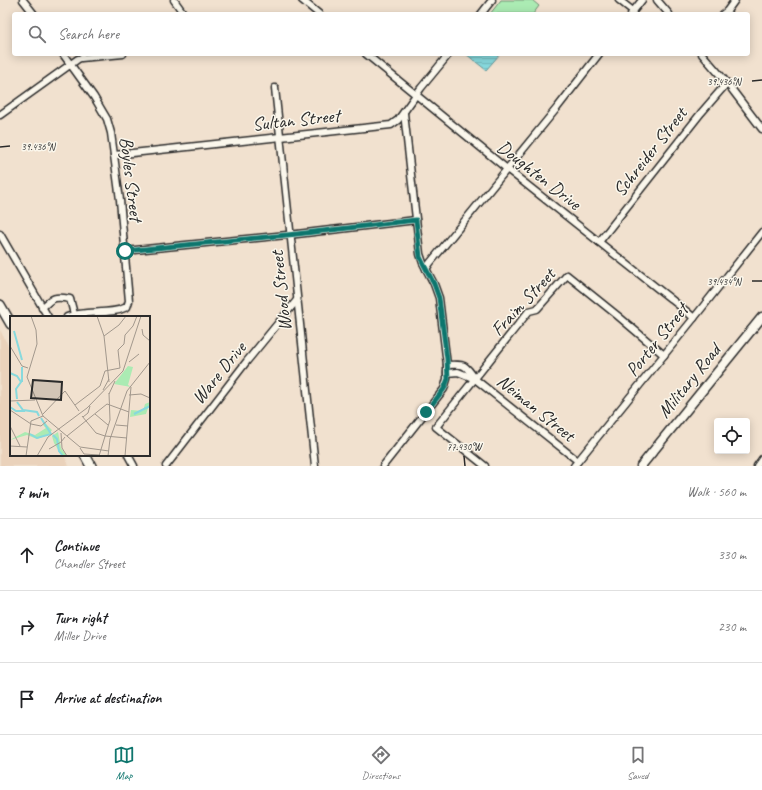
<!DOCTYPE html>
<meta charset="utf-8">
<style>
body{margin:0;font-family:Caveat,sans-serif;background:#f2f2f2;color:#202124}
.controls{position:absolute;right:12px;bottom:12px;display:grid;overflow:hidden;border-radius:4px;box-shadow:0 2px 10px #0003}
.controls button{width:36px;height:36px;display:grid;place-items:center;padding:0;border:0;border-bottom:1px solid #e0e0e0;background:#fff;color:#202124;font:20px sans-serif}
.stop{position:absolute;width:12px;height:12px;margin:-9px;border:3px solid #0f766e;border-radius:50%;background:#fff}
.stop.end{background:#0f766e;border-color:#fff;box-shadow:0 1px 4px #0008}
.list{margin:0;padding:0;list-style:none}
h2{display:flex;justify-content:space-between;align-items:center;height:52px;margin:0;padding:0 16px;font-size:17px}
h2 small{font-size:13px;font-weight:400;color:#757577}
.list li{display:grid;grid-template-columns:26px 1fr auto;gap:12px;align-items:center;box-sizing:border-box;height:72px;padding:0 16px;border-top:1px solid #e0e0e0}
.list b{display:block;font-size:15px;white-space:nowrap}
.list p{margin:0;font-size:13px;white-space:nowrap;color:#757577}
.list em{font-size:13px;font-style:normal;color:#757577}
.icon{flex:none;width:22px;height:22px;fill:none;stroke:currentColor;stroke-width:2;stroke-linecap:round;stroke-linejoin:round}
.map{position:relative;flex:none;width:762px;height:466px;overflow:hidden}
.search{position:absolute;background:#fff;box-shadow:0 2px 10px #0003;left:12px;right:12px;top:12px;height:44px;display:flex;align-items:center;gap:10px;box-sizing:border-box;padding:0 14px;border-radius:4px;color:#757577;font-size:15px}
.sheet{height:268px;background:#fff}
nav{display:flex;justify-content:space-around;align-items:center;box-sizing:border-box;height:56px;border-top:1px solid #e0e0e0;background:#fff;font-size:11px;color:#757577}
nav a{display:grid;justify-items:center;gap:2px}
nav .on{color:#0f766e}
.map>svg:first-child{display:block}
.built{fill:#ead2bb}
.grass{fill:#abebb3;stroke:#6b8b6f}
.water{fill:url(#water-rules);stroke:#629396}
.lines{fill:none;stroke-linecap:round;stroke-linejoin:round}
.minor-casing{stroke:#2b2b2b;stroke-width:9}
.tertiary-casing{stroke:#2b2b2b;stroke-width:11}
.secondary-casing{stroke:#2b2b2b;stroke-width:12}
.minor{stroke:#fbf7ec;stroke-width:6}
.tertiary{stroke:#fbf7ec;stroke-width:8}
.secondary{stroke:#fbf7ec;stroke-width:9}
.route{stroke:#0f766e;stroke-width:5}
.ticks{fill:none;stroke:#2b2b2b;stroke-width:1.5}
.labels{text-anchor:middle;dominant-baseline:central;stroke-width:3;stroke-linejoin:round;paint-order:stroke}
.street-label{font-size:19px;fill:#2b2b2b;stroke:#fbf7ec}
.inset-river{fill:none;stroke:#87d9dd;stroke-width:2}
.inset-road{fill:none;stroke:#a2988d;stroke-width:1}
.view{fill:#2b2b2b;fill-opacity:0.15;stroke:#2b2b2b;stroke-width:2}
.inset-edge{fill:none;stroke:#2b2b2b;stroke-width:2}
.ticks-label{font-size:10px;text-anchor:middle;fill:#2b2b2b;stroke:#fbf7ec;stroke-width:3;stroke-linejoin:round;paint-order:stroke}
</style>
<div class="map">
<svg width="762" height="466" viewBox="0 0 762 466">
<defs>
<pattern id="water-rules" width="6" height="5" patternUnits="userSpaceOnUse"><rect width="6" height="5" fill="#87d9dd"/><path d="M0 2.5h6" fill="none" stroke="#75babe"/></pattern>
</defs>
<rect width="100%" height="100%" fill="#f1e1cf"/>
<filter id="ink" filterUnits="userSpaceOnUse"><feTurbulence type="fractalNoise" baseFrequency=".025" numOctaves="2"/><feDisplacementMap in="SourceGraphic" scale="8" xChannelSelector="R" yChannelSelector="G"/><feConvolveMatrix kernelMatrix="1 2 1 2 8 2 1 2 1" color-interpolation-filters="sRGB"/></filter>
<g filter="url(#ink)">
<!-- built -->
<path class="built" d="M0,330l11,21v104h53l5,11h-69z"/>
<!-- grass -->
<path class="grass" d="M501,0h31l7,6 -6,8h-43z"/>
<!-- water -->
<path class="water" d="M466,54h34l-14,16z"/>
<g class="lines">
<!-- minor casing -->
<g class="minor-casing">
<g id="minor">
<path d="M23,0l11,14"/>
<path d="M174,0l10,14"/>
<path d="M302,0l17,14"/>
<path d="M619,0l14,11"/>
<path d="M657,0l12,14"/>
<path d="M481,14l11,-14"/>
<path d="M631,14l11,-14"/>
<path d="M723,14l4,-3 8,-11"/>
<path d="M63,54l31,43 13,22 4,14 9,67 9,101 -2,6c-18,9 -41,2 -60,10"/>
<path d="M366,54l141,115 179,142 8,7"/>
<path d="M702,54l25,29 35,46"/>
<path d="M275,88l40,378"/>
<path d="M0,115l78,-56 3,-1 42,-4"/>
<path d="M114,155l277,-30 7,-5 23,-32 28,-34"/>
<path d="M0,234l48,83"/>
<path d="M599,242l102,-129 26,-30"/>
<path d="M125,251l172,-17 119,-14"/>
<path d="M426,269l4,-6 127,-155 42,-54"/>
<path d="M42,308c11,-11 13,-12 28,-9l4,15"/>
<path d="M447,365c18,-1 18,-1 28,14l103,82"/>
<path d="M447,373l11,-1 17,7"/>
<path d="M128,455l6,11"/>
<path d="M166,466l81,-105 50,-61"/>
<path d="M383,466l61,-77 3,-10v-14l-8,-67 -5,-14 -11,-21 -3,-9 -16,-141"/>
<path d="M485,466l-49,-39 93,-116 8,-2 30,-34 51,41 46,39"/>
<path d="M574,466l120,-148 68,-86"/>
<path d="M757,466l5,-7"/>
</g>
</g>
<!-- tertiary casing -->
<g class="tertiary-casing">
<path id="tertiary" d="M641,466l121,-149"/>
</g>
<!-- secondary casing -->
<g class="secondary-casing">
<g id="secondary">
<path d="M0,305l11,19"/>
<path d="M85,455l6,11"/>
</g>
</g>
<!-- minor -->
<use href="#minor" class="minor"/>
<!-- tertiary -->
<use href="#tertiary" class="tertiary"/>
<!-- secondary -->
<use href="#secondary" class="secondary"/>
</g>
</g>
<g class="lines" filter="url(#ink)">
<!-- route -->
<path class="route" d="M125,251l172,-17 119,-14 4,37 3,6 11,21 5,14 8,61 1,20 -4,10 -18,23"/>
</g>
<!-- ticks -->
<path class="ticks" d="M752,81l10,-1M0,147l10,-1M752,281h10M464,456l1,10"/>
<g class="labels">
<!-- street labels -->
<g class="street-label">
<text transform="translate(296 120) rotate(-6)">Sultan Street</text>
<text transform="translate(650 152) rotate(-52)">Schreider Street</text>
<text transform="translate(539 175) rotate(38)">Doughten Drive</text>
<text transform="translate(131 179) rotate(83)">Boyles Street</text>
<text transform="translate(281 291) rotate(-96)">Wood Street</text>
<text transform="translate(523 302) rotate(-47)">Fraim Street</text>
<text transform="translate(657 340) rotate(-51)">Porter Street</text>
<text transform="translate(219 373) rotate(-51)">Ware Drive</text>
<text transform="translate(689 381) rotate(-51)">Military Road</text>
<text transform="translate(536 408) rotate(39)">Neiman Street</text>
</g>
</g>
<!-- overview -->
<g transform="translate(10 316)">
<rect width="140" height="140" fill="#f1e1cf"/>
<path d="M118,50l5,1 -5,18 3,2 -17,-3zM140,86l-4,12 -16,3 1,-7 12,1 2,-7zM35,107l7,7 -4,5 -11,4 -10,-4 -17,5 15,-8 10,3 11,-7 -3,-3zM48,116l3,16 6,8h-5l-8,-13 -2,-7z" fill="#abebb3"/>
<path class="inset-river" d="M4,15l8,29M12,51v15M0,57l7,3 4,6 -5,7 1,10M7,86l6,8 14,2 2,4M0,91l6,4h9M124,98l16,-8M20,118l7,4 14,-4 -10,-16M43,119l4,4 2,12 4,5"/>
<path class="inset-road" d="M21,0l5,14 1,14 -10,33 16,39 37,31 29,4M87,0l7,20 5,46M132,13l1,6 7,6M94,20l15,-11 7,-9M0,30l12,20 6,2M119,46l10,-8M95,55l15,-3 -2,-18 6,-6 1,-9 8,-9 4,-10M93,74l6,-11M99,78l6,-13M119,79l12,-1 9,4M0,85l25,-1M65,89l25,-19 5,-15M0,94l21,14 10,2 6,-5M33,98l22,-23 14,20M85,98l13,11M72,100l14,17 9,3 22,2M73,101l5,-4 2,-7M106,109l12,1M0,110l10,20M51,117l1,15 5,8M57,120l40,-32 22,8M0,130l17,1M70,132l4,6 15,1M39,133l12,-7 4,-5M16,140l5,-35 12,-5M27,140l11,-19 39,-29 36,-37 18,-55M89,140l11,-36 -1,-27M98,140l2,-17 17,-48 23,-29M115,140l6,-69"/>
<path class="view" d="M23,64l29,2 -1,18 -30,-2z"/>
<rect width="140" height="140" class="inset-edge"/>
</g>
<g class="ticks-label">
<text x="724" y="85">39.436°N</text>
<text x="38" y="150">39.436°N</text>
<text x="724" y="285">39.434°N</text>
<text x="464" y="450">77.430°W</text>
</g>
</svg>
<div class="controls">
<button><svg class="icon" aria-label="locate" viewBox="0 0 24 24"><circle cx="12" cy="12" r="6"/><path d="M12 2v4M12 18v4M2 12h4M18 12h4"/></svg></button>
</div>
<div class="stop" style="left:125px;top:251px"></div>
<div class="stop end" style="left:426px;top:412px"></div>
<div class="search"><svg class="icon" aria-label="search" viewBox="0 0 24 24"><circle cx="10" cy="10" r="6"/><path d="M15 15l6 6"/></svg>Search here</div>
</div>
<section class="sheet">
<h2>7 min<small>Walk · 560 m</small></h2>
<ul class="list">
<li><svg class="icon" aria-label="ahead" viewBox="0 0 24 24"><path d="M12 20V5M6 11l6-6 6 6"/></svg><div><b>Continue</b><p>Chandler Street</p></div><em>330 m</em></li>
<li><svg class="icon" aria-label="right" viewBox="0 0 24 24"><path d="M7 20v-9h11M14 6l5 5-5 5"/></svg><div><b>Turn right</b><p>Miller Drive</p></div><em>230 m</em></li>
<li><svg class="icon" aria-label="arrive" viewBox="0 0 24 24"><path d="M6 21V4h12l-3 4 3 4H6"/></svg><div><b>Arrive at destination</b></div></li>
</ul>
</section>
<nav>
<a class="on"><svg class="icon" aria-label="map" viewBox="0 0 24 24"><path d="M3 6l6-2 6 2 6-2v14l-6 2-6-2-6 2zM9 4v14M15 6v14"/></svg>Map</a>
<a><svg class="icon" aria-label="directions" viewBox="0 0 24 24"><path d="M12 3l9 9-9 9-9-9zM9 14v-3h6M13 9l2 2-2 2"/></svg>Directions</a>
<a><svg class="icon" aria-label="saved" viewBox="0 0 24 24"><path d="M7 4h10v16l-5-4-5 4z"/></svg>Saved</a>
</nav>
